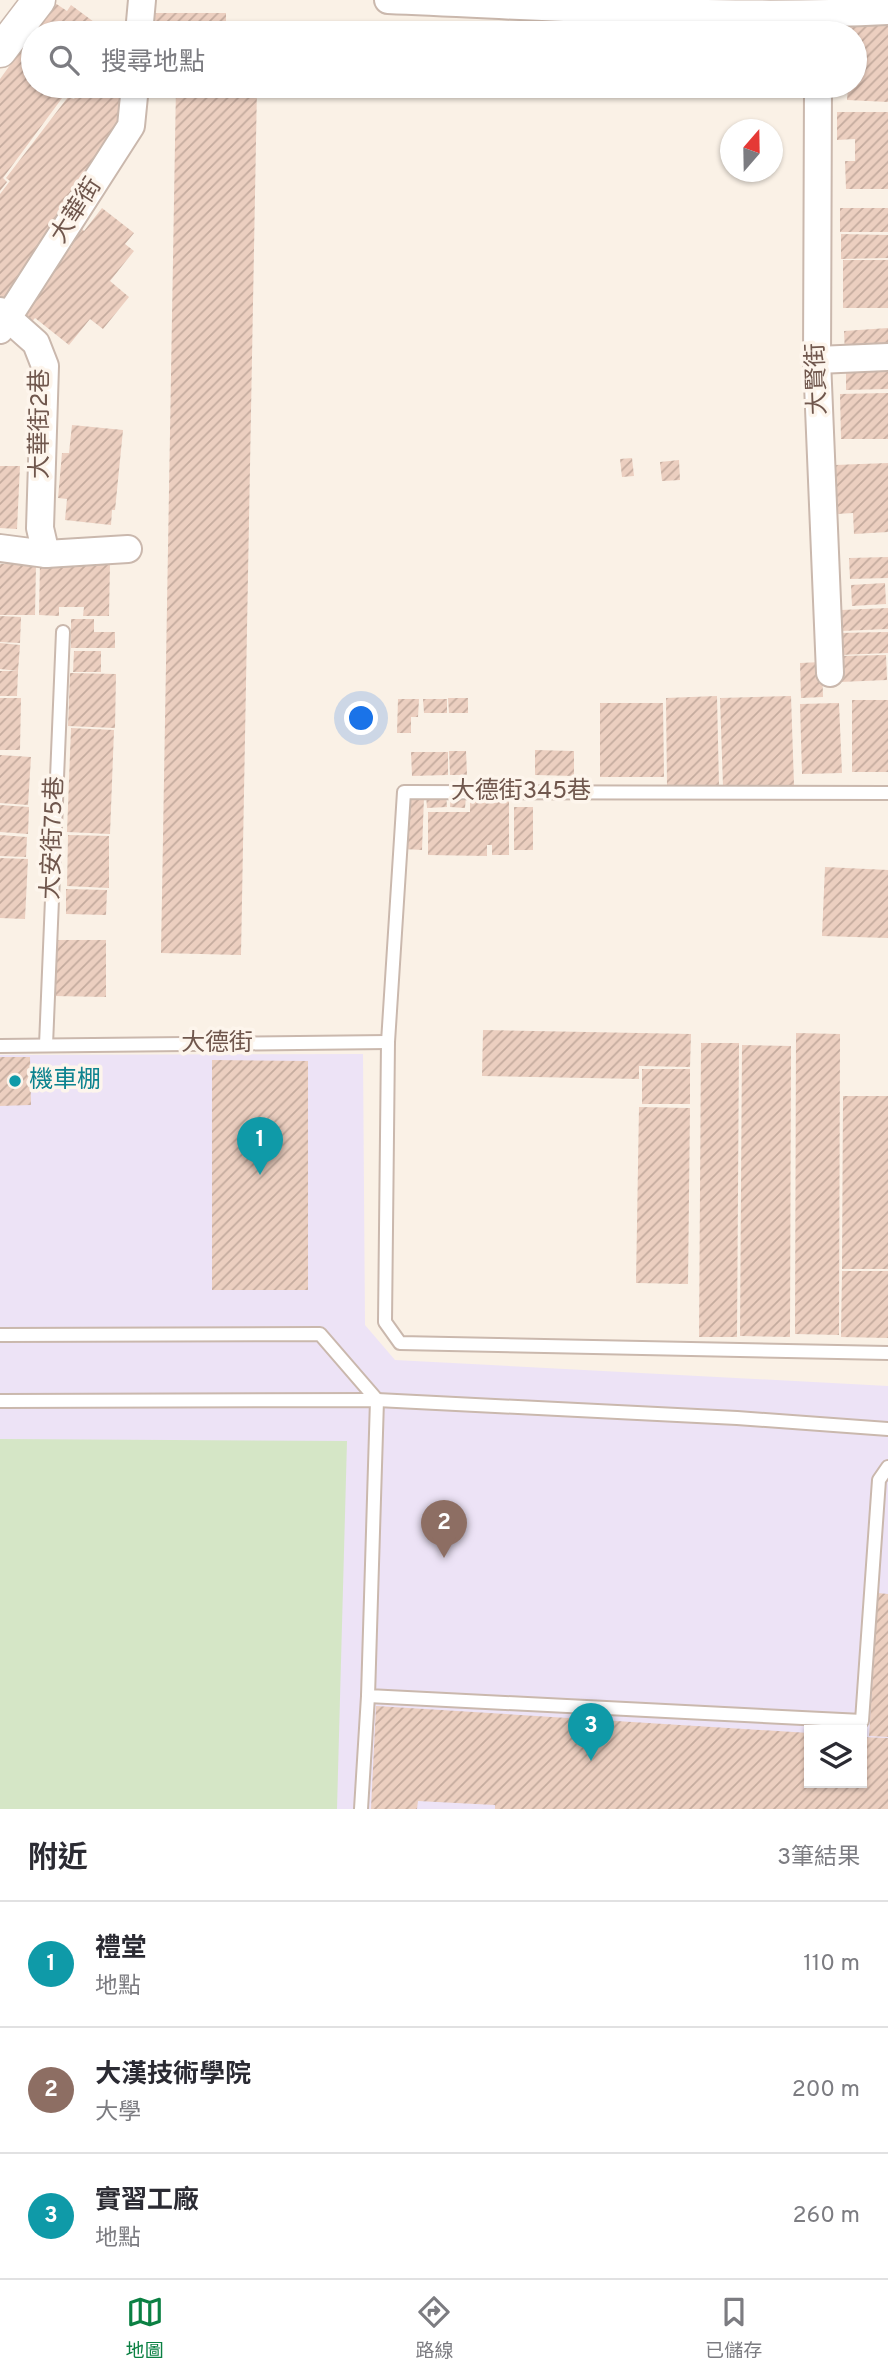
<!DOCTYPE html>
<html lang="zh-TW">
<meta charset="utf-8">
<style>
body{margin:0;font-family:Overpass,"Noto Sans TC",sans-serif;background:#f2f2f3;color:#2b2b33}
.controls{position:absolute;right:21px;bottom:21px;display:grid;overflow:hidden;border-radius:0px;box-shadow:0 2px 5px #0004}
.controls button{width:63px;height:63px;display:grid;place-items:center;padding:0;border:0;border-bottom:2px solid #e1e1e2;background:#fff;color:#2b2b33;font:35px sans-serif}
.compass{position:absolute;left:720px;top:119px;width:63px;height:63px;border-radius:50%;background:#fff;box-shadow:0 2px 5px #0004;rotate:20deg}
.you{position:absolute;left:362px;top:719px;width:24px;height:24px;margin:-18px;border:5px solid #fff;border-radius:50%;background:#1a73e8;box-shadow:0 0 0 10px #1a73e833}
.badge{display:grid;place-items:center;width:46px;height:46px;border-radius:50%;background:#0b8043;color:#fff;font-size:23px;font-weight:700}
.pin{position:absolute;translate:-50% -58px;filter:drop-shadow(0 2px 4px #0008)}
.pin::after{content:'';position:absolute;top:37px;width:24px;height:21px;background:inherit;clip-path:polygon(0 0,100% 0,50% 100%)}
.list{margin:0;padding:0;list-style:none}
h2{display:flex;justify-content:space-between;align-items:center;height:91px;margin:0;padding:0 28px;font-size:30px}
h2 small{font-size:23px;font-weight:400;color:#7c7c81}
.list li{display:grid;grid-template-columns:46px 1fr auto;gap:21px;align-items:center;box-sizing:border-box;height:126px;padding:0 28px;border-top:2px solid #e1e1e2}
.list b{display:block;font-size:26px;white-space:nowrap}
.list p{margin:0;font-size:23px;white-space:nowrap;color:#7c7c81}
.list em{font-size:23px;font-style:normal;color:#7c7c81}
.icon{flex:none;width:38px;height:38px;fill:none;stroke:currentColor;stroke-width:2;stroke-linecap:round;stroke-linejoin:round}
.map{position:relative;flex:none;width:888px;height:1809px;overflow:hidden}
.search{position:absolute;background:#fff;box-shadow:0 2px 5px #0004;left:21px;right:21px;top:21px;height:77px;display:flex;align-items:center;gap:18px;box-sizing:border-box;padding:0 24px;border-radius:38px;color:#7c7c81;font-size:26px}
.sheet{height:469px;background:#fff}
nav{display:flex;justify-content:space-around;align-items:center;box-sizing:border-box;height:98px;border-top:2px solid #e1e1e2;background:#fff;font-size:19px;color:#7c7c81}
nav a{display:grid;justify-items:center;gap:4px}
nav .on{color:#0b8043}
.map>svg:first-child{display:block}
.education{fill:#ede3f6;fill-rule:evenodd}
.park{fill:#d5e6c6}
.building{fill:url(#building-hatch)}
.lines{fill:none;stroke-linecap:round;stroke-linejoin:round}
.service-casing{stroke:#cab8ad;stroke-width:16}
.minor-casing{stroke:#cab8ad;stroke-width:30}
.tertiary-casing{stroke:#cab8ad;stroke-width:35}
.service{stroke:#fff;stroke-width:12}
.minor{stroke:#fff;stroke-width:26}
.tertiary{stroke:#fff;stroke-width:32}
.culture-dot{fill:#0f9aa8;stroke:#fdf5ec;stroke-width:2.5}
.labels{text-anchor:middle;dominant-baseline:central;stroke-width:7;stroke-linejoin:round;paint-order:stroke}
.street-label{font-size:24px;fill:#70574d;stroke:#fdf5ec}
.culture-label{font-size:24px;fill:#0d838f;stroke:#fdf5ec;text-anchor:start}
</style>
<div class="map">
<svg width="888" height="1809" viewBox="0 0 888 1809">
<defs>
<pattern id="building-hatch" width="6" height="6" patternUnits="userSpaceOnUse" patternTransform="scale(1.75)"><rect width="6" height="6" fill="#eccfc0"/><path d="M-1 1l2-2M0 6l6-6M5 7l2-2" fill="none" stroke="#c4ab9e"/></pattern>
</defs>
<rect width="100%" height="100%" fill="#faf1e6"/>
<!-- education -->
<path class="education" d="M363,1054l2,271 30,35 493,26v423h-888v-754zM809,1730h53v53h-53z"/>
<!-- park -->
<path class="park" d="M0,1439l347,2 -10,368h-337z"/>
<!-- building -->
<g class="building">
<path d="M55,3l12,8 4,-6 38,28h-76v53h38l-68,92 4,4 -7,9v-112z"/>
<rect x="151" y="13" width="75" height="20"/>
<path d="M850,18l38,2v82l-41,-2 1,-14h7v-53h-5z"/>
<path d="M83,86h40l-6,53 -114,162 -3,-2v-105l10,-13 -4,-3 62,-81 6,2z"/>
<path d="M176,86h81l-16,869 -80,-2z"/>
<path d="M837,112h51v77h-42l-1,-28h10v-22l-18,1z"/>
<path d="M102,208l32,25 -9,11 9,7 -24,30 19,16 -26,32 -13,-10 -21,26 -34,-27 -5,6 -13,-10 55,-68 -3,-3 12,-15 3,3z"/>
<rect x="840" y="208" width="48" height="24"/>
<path d="M841,234l47,1v23l-47,1z"/>
<rect x="843" y="260" width="45" height="48"/>
<path d="M888,328v24l-43,3 -1,-24z"/>
<path d="M888,369v20l-42,1v-20z"/>
<path d="M888,393v46h-47l-1,-45z"/>
<path d="M72,425l51,5 -8,80h-3l-1,15 -46,-5 2,-21 -9,-1 4,-45h7z"/>
<path d="M632,458l2,18 -12,1 -2,-18z"/>
<path d="M679,460l1,20 -18,1 -2,-19z"/>
<path d="M888,463v69l-34,2 -1,-21 -16,1 -2,-49z"/>
<path d="M0,466h20l-3,63 -17,-1z"/>
<path d="M888,557v21l-38,1 -1,-21z"/>
<path d="M40,563l70,1 -1,52h-26l1,-9h-25v9l-20,-1z"/>
<path d="M0,564h36l-1,51h-35z"/>
<path d="M885,583l1,21 -34,2 -1,-21z"/>
<path d="M888,608v21l-47,2v-21z"/>
<path d="M0,616l21,1 -1,26 -20,-1z"/>
<path d="M71,619h23v13h21v16h-44z"/>
<path d="M888,632v21l-48,2 -1,-22z"/>
<path d="M0,643l20,2 -2,26 -18,-2z"/>
<path d="M74,651h27v21h-28z"/>
<path d="M886,655l1,25 -47,2 -2,-26z"/>
<path d="M822,662l1,35 -22,1 -1,-35z"/>
<path d="M0,671h18l-1,25h-17z"/>
<path d="M70,673l46,1 -1,54 -47,-2z"/>
<path d="M717,696l2,90h-52l-1,-88z"/>
<path d="M791,696l3,89 -71,2 -3,-89z"/>
<path d="M0,698h21l-1,52h-20z"/>
<path d="M448,698h20v15h-19z"/>
<path d="M398,699h21l-1,18h-7v16h-14z"/>
<path d="M423,699h24v14h-23z"/>
<rect x="852" y="700" width="36" height="72"/>
<path d="M600,703h63l1,74h-64z"/>
<path d="M839,703l3,70 -40,1 -2,-70z"/>
<path d="M71,728l43,2 -4,104 -43,-2z"/>
<path d="M535,750l39,1v25l-39,-1z"/>
<path d="M449,751h17l1,24h-17z"/>
<path d="M411,752h37v23l-36,1z"/>
<path d="M0,755l31,2 -3,48 -28,-2z"/>
<path d="M446,794l1,13 -20,1 -1,-13z"/>
<path d="M470,794h39v61h-17v-10h-5v11l-59,-1v-43h42z"/>
<path d="M451,795l15,1 -1,12 -15,-1z"/>
<path d="M405,796l19,1 -2,53 -19,-1z"/>
<path d="M0,805l29,2 -1,27 -28,-2z"/>
<rect x="514" y="807" width="19" height="43"/>
<path d="M0,835l27,2 -1,20 -26,-1z"/>
<path d="M68,835l41,1v52l-42,-2z"/>
<path d="M0,858l28,1 -3,60 -25,-1z"/>
<path d="M825,867l63,3v68l-66,-2z"/>
<path d="M66,889l41,1 -1,25 -40,-1z"/>
<path d="M53,940h53v57l-53,-1z"/>
<path d="M483,1030l208,4 -1,33 -51,-1v13l-157,-3z"/>
<path d="M796,1033l44,1 -1,301 -44,-1z"/>
<path d="M701,1043h38l-2,294h-38z"/>
<path d="M742,1045l49,1 -1,291 -50,-1z"/>
<path d="M0,1057h30l1,48 -31,1z"/>
<path d="M212,1060l96,1v229h-96z"/>
<rect x="642" y="1069" width="48" height="35"/>
<path d="M843,1096h45v173h-46z"/>
<path d="M639,1107l51,1 -2,176 -52,-1z"/>
<path d="M842,1271h46v67l-47,-1z"/>
<path d="M878,1593l10,1v143l-19,-1z"/>
<path d="M376,1706l433,27v50h53v-46l26,1v71h-393v-4l-77,-4 -1,8h-46z"/>
</g>
<g class="lines">
<!-- service casing -->
<g class="service-casing">
<g id="service">
<path d="M888,793l-484,-1 -16,250 -3,280 15,21 488,10"/>
<path d="M46,1045l17,-413"/>
<path d="M0,1046l388,-4"/>
<path d="M0,1335l320,-1 57,66 -9,296 494,25 17,-241 9,-13"/>
<path d="M0,1401l377,-1 360,18 151,11"/>
<path d="M361,1809l7,-113"/>
</g>
</g>
<!-- minor casing -->
<g class="minor-casing">
<g id="minor">
<path d="M388,0c167,7 334,19 500,11"/>
<path d="M139,33l3,-33"/>
<path d="M818,86l-1,274 13,313"/>
<path d="M0,311l36,32 9,23 -5,162 6,26"/>
<path d="M0,330l131,-204 4,-40"/>
<path d="M817,360l71,-3"/>
<path d="M0,548l46,6 82,-5"/>
</g>
</g>
<!-- tertiary casing -->
<g class="tertiary-casing">
<path id="tertiary" d="M0,51l39,-51"/>
</g>
<!-- service -->
<use href="#service" class="service"/>
<!-- minor -->
<use href="#minor" class="minor"/>
<!-- tertiary -->
<use href="#tertiary" class="tertiary"/>
</g>
<!-- markers -->
<circle class="culture-dot" cx="15" cy="1081" r="7"/>
<g class="labels">
<!-- street labels -->
<g class="street-label">
<text transform="translate(77 211) rotate(-57)">大華街</text>
<text transform="translate(818 379) rotate(-92)">大賢街</text>
<text transform="translate(41 424) rotate(-90)">大華街2巷</text>
<text x="521" y="792">大德街345巷</text>
<text transform="translate(54 838) rotate(-88)">大安街75巷</text>
<text x="217" y="1044">大德街</text>
</g>
<!-- culture labels -->
<g class="culture-label">
<text x="29" y="1081">機車棚</text>
</g>
</g>
</svg>
<div class="controls">
<button><svg class="icon" aria-label="layers" viewBox="0 0 24 24"><path d="M12 4l9 5-9 5-9-5zM3 14l9 5 9-5"/></svg></button>
</div>
<svg class="compass" viewBox="-18 -18 36 36"><path d="M0-13l5 13h-10z" fill="#e53935"/><path d="M0 13l5-13h-10z" fill="#7c7c81"/></svg>
<div class="you"></div>
<div class="pin badge" style="left:260px;top:1175px;background:#0f9aa8">1</div>
<div class="pin badge" style="left:444px;top:1558px;background:#8d6e63">2</div>
<div class="pin badge" style="left:591px;top:1761px;background:#0f9aa8">3</div>
<div class="search"><svg class="icon" aria-label="search" viewBox="0 0 24 24"><circle cx="10" cy="10" r="6"/><path d="M15 15l6 6"/></svg>搜尋地點</div>
</div>
<section class="sheet">
<h2>附近<small>3筆結果</small></h2>
<ul class="list">
<li><span class="badge" style="background:#0f9aa8">1</span><div><b>禮堂</b><p>地點</p></div><em>110 m</em></li>
<li><span class="badge" style="background:#8d6e63">2</span><div><b>大漢技術學院</b><p>大學</p></div><em>200 m</em></li>
<li><span class="badge" style="background:#0f9aa8">3</span><div><b>實習工廠</b><p>地點</p></div><em>260 m</em></li>
</ul>
</section>
<nav>
<a class="on"><svg class="icon" aria-label="map" viewBox="0 0 24 24"><path d="M3 6l6-2 6 2 6-2v14l-6 2-6-2-6 2zM9 4v14M15 6v14"/></svg>地圖</a>
<a><svg class="icon" aria-label="directions" viewBox="0 0 24 24"><path d="M12 3l9 9-9 9-9-9zM9 14v-3h6M13 9l2 2-2 2"/></svg>路線</a>
<a><svg class="icon" aria-label="saved" viewBox="0 0 24 24"><path d="M7 4h10v16l-5-4-5 4z"/></svg>已儲存</a>
</nav>
